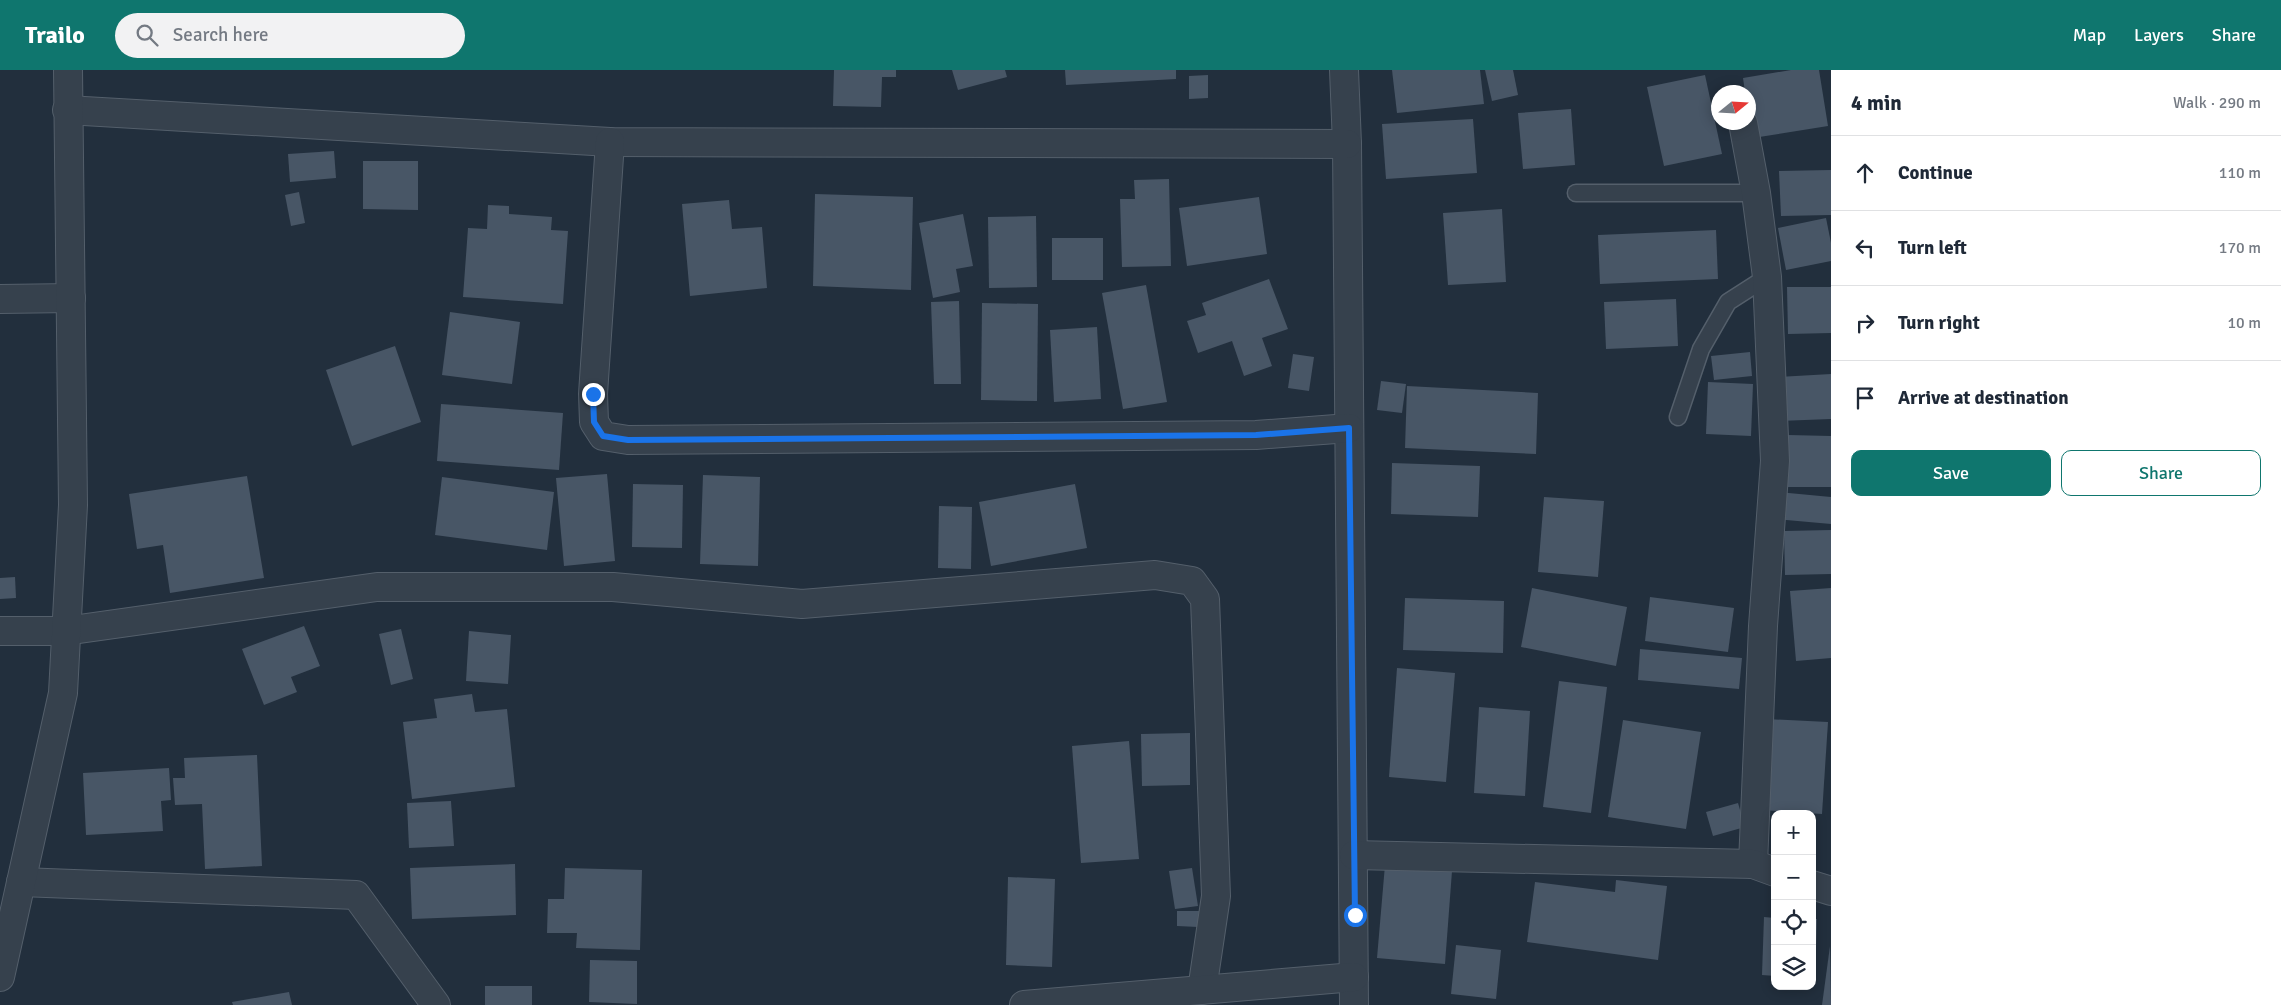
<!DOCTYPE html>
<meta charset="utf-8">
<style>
body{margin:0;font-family:Signika,sans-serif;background:#f2f2f3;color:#1f2937}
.controls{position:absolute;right:15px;bottom:15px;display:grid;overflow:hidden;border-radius:10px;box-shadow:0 2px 12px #0003}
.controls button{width:45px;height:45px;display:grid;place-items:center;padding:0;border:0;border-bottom:1px solid #e0e1e3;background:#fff;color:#1f2937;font:25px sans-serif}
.compass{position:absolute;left:1711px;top:15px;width:45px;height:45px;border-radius:50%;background:#fff;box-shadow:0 2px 12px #0003;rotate:72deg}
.stop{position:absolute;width:15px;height:15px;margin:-11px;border:4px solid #1a73e8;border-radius:50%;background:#fff}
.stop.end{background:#1a73e8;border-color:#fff;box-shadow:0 1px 5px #0008}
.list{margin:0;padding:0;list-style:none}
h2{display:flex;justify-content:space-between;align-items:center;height:65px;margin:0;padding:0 20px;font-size:21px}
h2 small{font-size:16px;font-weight:400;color:#747a83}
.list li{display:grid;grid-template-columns:32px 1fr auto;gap:15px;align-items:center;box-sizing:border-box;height:75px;padding:0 20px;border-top:1px solid #e0e1e3}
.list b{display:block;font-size:19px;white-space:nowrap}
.list em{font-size:16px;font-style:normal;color:#747a83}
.actions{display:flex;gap:10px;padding:15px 20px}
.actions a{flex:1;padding:11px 0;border:1px solid #0f766e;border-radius:10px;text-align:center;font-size:18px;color:#0f766e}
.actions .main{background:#0f766e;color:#fff}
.icon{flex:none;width:28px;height:28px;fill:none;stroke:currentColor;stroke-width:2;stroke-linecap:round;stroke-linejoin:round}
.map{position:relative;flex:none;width:1831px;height:935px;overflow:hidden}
header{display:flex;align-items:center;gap:30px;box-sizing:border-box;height:70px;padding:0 25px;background:#0f766e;color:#fff}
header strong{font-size:24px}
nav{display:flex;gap:28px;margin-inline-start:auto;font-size:18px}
.search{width:350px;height:45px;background:#f2f2f3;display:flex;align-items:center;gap:12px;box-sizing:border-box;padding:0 18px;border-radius:28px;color:#747a83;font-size:19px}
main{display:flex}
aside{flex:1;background:#fff}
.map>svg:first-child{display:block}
.building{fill:#485666}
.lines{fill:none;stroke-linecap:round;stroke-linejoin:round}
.service-casing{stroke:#545f6b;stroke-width:19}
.minor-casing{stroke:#545f6b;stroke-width:30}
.service{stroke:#36414d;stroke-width:16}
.minor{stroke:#36414d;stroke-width:28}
.route{stroke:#1a73e8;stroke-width:6}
</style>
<header>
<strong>Trailo</strong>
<div class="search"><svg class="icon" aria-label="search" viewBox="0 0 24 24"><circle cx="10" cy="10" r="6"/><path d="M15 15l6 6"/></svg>Search here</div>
<nav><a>Map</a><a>Layers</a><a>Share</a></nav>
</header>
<main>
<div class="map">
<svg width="1831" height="935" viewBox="0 0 1831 935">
<rect width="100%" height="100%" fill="#222f3d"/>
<!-- building -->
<g class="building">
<path d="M834,0h62v7h-14l-1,30 -48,-1z"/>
<path d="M952,0h53l2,7 -49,13z"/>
<path d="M1065,0h111v9l-110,6z"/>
<path d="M1392,0h88l4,34 -87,9z"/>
<path d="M1485,0h28l5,25 -26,6z"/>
<path d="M1791,0h28l9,56 -75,12 -5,-27v-19h-3l-2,-14z"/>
<path d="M1208,5v23l-19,1v-23z"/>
<path d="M1705,5l17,79 -58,12 -17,-79z"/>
<path d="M1571,39l4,56 -52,4 -5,-56z"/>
<path d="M1473,49l4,54 -91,6 -4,-55z"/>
<path d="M334,81l2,27 -46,4 -2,-28z"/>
<path d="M363,91h55v49l-55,-1z"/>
<path d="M1831,100v45l-50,1 -2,-45z"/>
<path d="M1169,109l2,87 -49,1 -2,-68h15l-1,-19z"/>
<path d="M299,122l6,31 -14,3 -6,-31z"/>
<path d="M815,124l98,3 -2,93 -98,-4z"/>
<path d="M1259,127l8,57 -80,12 -8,-58z"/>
<path d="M729,130l3,29 30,-2 5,61 -77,8 -8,-92z"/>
<path d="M488,135l21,1v8l43,3 -1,13 17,1 -5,73 -100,-7 5,-69 19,1z"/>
<path d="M1502,139l4,73 -58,3 -5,-72z"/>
<path d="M963,144l10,52 -17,3 4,23 -27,6 -14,-75z"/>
<path d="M1036,146l1,71 -48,1 -1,-71z"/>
<path d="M1826,148l5,25v18l-45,9 -8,-42z"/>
<path d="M1716,160l2,49 -118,5 -2,-49z"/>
<rect x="1052" y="168" width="51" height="42"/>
<path d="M1269,209l19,50 -26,9 10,28 -28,10 -12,-35 -34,12 -11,-32 19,-6 -4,-12z"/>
<path d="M1146,215l21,117 -44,7 -21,-116z"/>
<path d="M1787,217h44v46l-43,1z"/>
<path d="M1676,229l2,47 -72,3 -2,-47z"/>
<path d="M959,231l2,83h-27l-3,-82z"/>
<path d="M982,233l56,1 -1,97 -56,-1z"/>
<path d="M450,242l70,10 -8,62 -70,-9z"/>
<path d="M1097,257l4,72 -47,3 -4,-72z"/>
<path d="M395,276l26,76 -69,24 -26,-76z"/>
<path d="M1750,282l2,24 -38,4 -3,-24z"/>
<path d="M1293,284l21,3 -5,34 -21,-3z"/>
<path d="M1831,304v45l-52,2 -2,-44z"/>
<path d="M1381,311l25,3 -4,29 -25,-3z"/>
<path d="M1708,312l45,2 -2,52 -45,-2z"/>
<path d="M1407,316l131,7 -2,61 -131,-6z"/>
<path d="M441,334l122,9 -4,57 -122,-9z"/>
<path d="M1788,365l43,1v51h-43z"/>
<path d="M1392,393l88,3 -2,51 -87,-3z"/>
<path d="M607,404l8,87 -51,5 -8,-88z"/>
<path d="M703,405l57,2 -2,89 -58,-2z"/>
<path d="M247,406l17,102 -94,15 -7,-48 -26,4 -8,-55z"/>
<path d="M442,407l112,15 -7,58 -112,-15z"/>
<path d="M633,414l50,1 -1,63 -50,-1z"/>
<path d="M1075,414l12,64 -96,18 -12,-64z"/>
<path d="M1778,422l53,5v27l-55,-5z"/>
<path d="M1544,427l60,4 -6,76 -60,-5z"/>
<path d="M939,436l33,1 -1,62 -33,-1z"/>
<path d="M1831,460v44l-46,1 -1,-44z"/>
<path d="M15,507l1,21 -16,1v-21z"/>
<path d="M1532,518l95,19 -11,59 -95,-19z"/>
<path d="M1831,518v70l-35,3 -6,-70z"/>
<path d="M1650,527l84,11 -6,44 -83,-11z"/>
<path d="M1405,528l99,3 -1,52 -100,-3z"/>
<path d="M304,556l16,40 -29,11 6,15 -33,13 -22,-56z"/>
<path d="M401,559l12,50 -22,6 -12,-51z"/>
<path d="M469,561l42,4 -3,49 -42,-3z"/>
<path d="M1640,579l102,9 -3,31 -101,-9z"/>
<path d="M1397,598l58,5 -9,109 -57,-5z"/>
<path d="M1559,611l48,6 -16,126 -48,-6z"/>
<path d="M472,624l3,18 32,-3 8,78 -103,12 -9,-77 34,-4 -3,-19z"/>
<path d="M1479,637l51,4 -5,85 -51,-3z"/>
<path d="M1767,649l61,3 -6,92 -61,-4z"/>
<path d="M1623,650l78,12 -15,97 -78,-12z"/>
<path d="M1190,663v52l-48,1 -1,-52z"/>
<path d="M1129,671l10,118 -58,4 -9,-117z"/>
<path d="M257,685l5,111 -57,3 -3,-65 -27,1 -2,-27h12l-1,-20z"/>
<path d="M169,698l2,32 -10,1 2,30 -77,4 -3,-62z"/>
<path d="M451,731l3,45 -45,2 -2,-45z"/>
<path d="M1738,733l7,24 -32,9 -7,-24z"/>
<path d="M515,794l1,51 -104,4 -2,-51z"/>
<path d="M1385,795l67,6 -7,93 -68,-6z"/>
<path d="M565,798l77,2 -2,80 -64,-2 1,-15h-30l1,-34h16z"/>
<path d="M1192,798l6,38 -23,3 -6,-38z"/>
<path d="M1008,807l47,2 -3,88 -46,-2z"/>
<path d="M1616,810l51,6 -9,74 -131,-18 8,-60 80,10z"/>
<path d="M1177,841h22l-1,16 -21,-1z"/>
<path d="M1764,847l11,1v58l-13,-1z"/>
<path d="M1812,849h5l-2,59 -3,-1z"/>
<path d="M1456,875l45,5 -5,49 -45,-5z"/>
<path d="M1830,876l1,59h-9z"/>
<path d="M590,890l47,1v43l-48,-2z"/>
<rect x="485" y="916" width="47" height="19"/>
<path d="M289,922l3,13h-59l-1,-3z"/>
</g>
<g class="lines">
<!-- service casing -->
<g class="service-casing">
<g id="service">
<path d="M1576,123h180"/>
<path d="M1678,347l23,-68 27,-47 39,-25"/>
</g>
</g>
<!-- minor casing -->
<g class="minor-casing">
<g id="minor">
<path d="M1344,0l3,74 7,861"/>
<path d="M67,40l543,32 737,2"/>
<path d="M1743,53l13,70 11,84 8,184 -12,165 -10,238"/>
<path d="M610,72l-17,252 1,28 9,14 25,4 628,-5 93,-7"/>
<path d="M0,229l71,-1"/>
<path d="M0,561h65l312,-44h236l189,17 353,-29 37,6 13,18 11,297 -14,94"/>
<path d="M1354,785l399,9 22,8"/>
<path d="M21,812l335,13 80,110"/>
<path d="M1812,815l19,6"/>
<path d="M0,907l63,-284 10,-188 -5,-435"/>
<path d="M1024,935l330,-28"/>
</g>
</g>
<!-- service -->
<use href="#service" class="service"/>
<!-- minor -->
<use href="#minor" class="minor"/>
</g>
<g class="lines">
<!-- route -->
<path class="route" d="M593,324l1,28 9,14 25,4 628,-5 93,-7 6,487"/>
</g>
</svg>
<div class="controls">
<button>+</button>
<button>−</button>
<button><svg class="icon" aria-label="locate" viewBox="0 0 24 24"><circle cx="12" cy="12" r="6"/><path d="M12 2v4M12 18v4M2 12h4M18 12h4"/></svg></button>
<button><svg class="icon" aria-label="layers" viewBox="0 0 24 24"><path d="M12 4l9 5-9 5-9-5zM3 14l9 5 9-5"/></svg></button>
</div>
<svg class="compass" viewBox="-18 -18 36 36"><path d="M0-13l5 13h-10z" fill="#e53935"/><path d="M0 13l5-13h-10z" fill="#747a83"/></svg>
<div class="stop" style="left:1355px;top:845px"></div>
<div class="stop end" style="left:593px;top:324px"></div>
</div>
<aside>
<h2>4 min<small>Walk · 290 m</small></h2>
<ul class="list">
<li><svg class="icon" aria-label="ahead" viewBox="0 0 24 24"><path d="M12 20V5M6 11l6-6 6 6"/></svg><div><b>Continue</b></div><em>110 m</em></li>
<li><svg class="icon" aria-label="left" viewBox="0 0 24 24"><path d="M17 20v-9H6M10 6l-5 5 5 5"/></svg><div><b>Turn left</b></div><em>170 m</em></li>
<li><svg class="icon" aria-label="right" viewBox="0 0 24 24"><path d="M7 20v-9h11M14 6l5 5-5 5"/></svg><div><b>Turn right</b></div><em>10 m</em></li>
<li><svg class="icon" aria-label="arrive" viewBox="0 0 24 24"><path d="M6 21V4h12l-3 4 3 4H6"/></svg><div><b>Arrive at destination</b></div></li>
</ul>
<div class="actions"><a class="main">Save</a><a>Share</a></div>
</aside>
</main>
